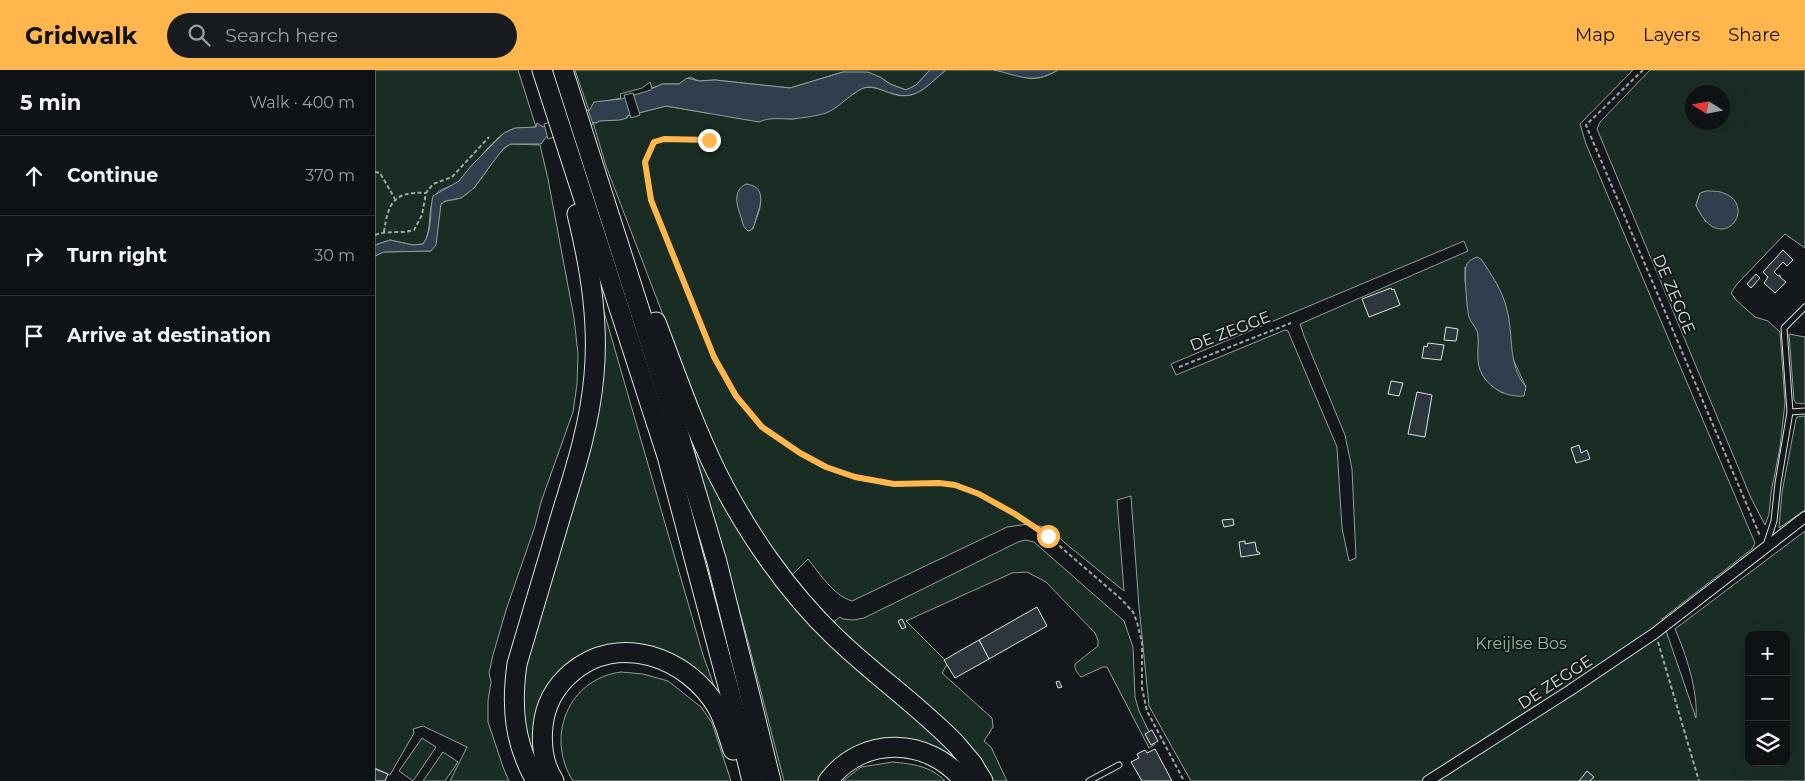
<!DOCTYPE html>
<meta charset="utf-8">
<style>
body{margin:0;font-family:Montserrat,sans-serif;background:#181b1e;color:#f1f3f6}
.controls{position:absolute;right:15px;bottom:15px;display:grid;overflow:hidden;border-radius:10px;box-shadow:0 5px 20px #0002}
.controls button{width:45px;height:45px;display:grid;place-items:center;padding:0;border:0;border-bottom:1px solid #2f3234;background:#0f1215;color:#f1f3f6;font:25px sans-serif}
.compass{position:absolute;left:1310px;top:15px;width:45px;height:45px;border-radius:50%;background:#0f1215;box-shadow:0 5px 20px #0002;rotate:281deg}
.stop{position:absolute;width:15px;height:15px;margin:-11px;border:4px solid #ffb74d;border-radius:50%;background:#fff}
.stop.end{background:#ffb74d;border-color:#fff;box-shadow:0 1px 5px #0008}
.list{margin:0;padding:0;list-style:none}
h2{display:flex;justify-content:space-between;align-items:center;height:65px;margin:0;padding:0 20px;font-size:21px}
h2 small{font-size:16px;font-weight:400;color:#9b9ea0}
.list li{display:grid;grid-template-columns:32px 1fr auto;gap:15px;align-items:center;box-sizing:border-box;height:80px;padding:0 20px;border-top:1px solid #2f3234}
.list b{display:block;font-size:19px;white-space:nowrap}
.list em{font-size:16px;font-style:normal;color:#9b9ea0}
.icon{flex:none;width:28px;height:28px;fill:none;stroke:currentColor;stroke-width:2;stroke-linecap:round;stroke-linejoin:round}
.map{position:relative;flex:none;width:1430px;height:711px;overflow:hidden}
header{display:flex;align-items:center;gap:30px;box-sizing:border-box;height:70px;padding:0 25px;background:#ffb74d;color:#111}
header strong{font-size:24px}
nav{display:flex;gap:28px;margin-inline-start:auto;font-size:18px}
.search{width:350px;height:45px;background:#181b1e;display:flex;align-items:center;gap:12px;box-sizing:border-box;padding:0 18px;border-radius:28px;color:#9b9ea0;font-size:19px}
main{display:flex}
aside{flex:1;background:#0f1215}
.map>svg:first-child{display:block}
.green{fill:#1a2d24;stroke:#939e99;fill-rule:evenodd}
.water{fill:#2f3f4d;stroke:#939e99}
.pier{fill:#14181c;stroke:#939e99}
.building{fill:#2c363c;stroke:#d8e6dc}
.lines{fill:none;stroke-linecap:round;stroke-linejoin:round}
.service-casing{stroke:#d8e6dc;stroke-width:7}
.minor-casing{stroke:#d8e6dc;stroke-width:12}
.motorway-casing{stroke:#d8e6dc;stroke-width:21}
.path{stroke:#9da8a2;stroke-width:2;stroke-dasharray:4 2.5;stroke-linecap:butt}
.service{stroke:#14181c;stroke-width:5}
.minor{stroke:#14181c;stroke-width:10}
.motorway{stroke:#14181c;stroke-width:19}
.route{stroke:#ffb74d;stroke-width:6}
.labels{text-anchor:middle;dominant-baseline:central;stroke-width:4;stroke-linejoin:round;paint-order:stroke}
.street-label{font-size:16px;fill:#d8e6dc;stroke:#14181c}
.park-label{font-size:16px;fill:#8ac095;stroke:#14181c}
</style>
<header>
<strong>Gridwalk</strong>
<div class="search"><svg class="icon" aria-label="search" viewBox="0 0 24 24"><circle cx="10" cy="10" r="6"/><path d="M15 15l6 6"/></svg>Search here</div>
<nav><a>Map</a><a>Layers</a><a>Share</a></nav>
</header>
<main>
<aside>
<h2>5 min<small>Walk · 400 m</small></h2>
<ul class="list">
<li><svg class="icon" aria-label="ahead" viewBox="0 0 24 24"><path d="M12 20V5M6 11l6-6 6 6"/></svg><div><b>Continue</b></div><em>370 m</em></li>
<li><svg class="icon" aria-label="right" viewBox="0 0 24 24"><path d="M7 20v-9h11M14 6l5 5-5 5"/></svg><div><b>Turn right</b></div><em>30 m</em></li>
<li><svg class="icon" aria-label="arrive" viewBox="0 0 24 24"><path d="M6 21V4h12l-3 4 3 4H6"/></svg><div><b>Arrive at destination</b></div></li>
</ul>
</aside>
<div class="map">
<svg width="1430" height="711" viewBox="0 0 1430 711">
<rect width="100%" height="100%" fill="#14181c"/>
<!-- green -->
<g class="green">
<path d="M0,0h143l18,57c-7,1 -16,0 -23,2 -18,5 -39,37 -52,51 -6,6 -18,7 -24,13 -12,16 -3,36 -14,51l-10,1 -23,-5 -15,5z"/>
<path d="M200,0h355l-14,15 -10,5 -16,-6 -10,-7 -37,-5 -53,16 -75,-8 -16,1 -9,-4 -11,7h-16l-11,4 -2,-6 -8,6 -22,6 1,4 -20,4 -12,9z"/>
<path d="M571,0c15,0 32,0 47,0 29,2 35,18 65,0h575l-53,54 6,20 169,399 -3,6 -90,70 34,99c2,-27 -10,-64 -21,-89l130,-98v250h-614l-42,-75 -10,-99 -8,-111 -14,4 7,91 -59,-48 -16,-15 -21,-4 -21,3 -155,74c-19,-6 -32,-27 -44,-42l-18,18 -20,-29 -39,-67 -27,-59 -98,-256 -13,-44 3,1 3,-2c10,-2 19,0 28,-3v-2l39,-10 41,7 86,6 34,-7 35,-24c11,-2 18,1 28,5 26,10 38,-9 56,-23zM378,116c15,11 4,29 0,43l-5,2c-14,-13 -1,-30 5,-45zM1089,171l4,10 -168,73 4,12 41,99 7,34 4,89 -7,3 -7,-33 -5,-81 -49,-116 -3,-1 -109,45 -5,-11zM1090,197l45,78 3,14 13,28 -24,6 -15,-12 -7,-12 -2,-36 -13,-52zM1374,565h37v127h-37z"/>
<path d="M1275,0h155v178l-20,-14 -48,50 -6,9 5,7 19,17 13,4 12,11 5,71 -5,44 -9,46 -2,21 -4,11 -14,-27 -154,-369 3,-7zM1318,22h30v30h-30zM1325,123l6,29 -10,-17z"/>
<path d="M135,74l30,1 8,34 26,139 4,36 -1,30 -4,28 -32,90 -6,24 -29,84 -13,45 -4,18 2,9 -3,19v21l15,45 6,14h-59l17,-34 -44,-21 -10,3 1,4 -24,42 -15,-7v-512l8,-4 48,-1 10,-47c6,-5 12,-3 19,-6 4,-1 9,-6 12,-9 15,-14 21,-34 38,-45z"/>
<path d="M219,207l109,378 16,45 -80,-49 -79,25 -20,87 -16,-16 -6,-61 69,-244z"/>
<path d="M1414,264l16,3v67l-9,-1 -2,-3z"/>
<path d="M1430,346v94l-26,18 3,-36 14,-73 1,-2z"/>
<path d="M313,349l41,88 181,205 40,40 14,21 -58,-31 -86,39h-36l-39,-151 -48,-169z"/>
<path d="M650,470l9,2 90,79 9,26 2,50 4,14 16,33 -6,4 -42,-81h-4l-22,10c-3,-3 -7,-8 -6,-13l23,-18v-6l-3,-7 -49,-51 -19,-10 -15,1 -106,48 42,42 -6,10 50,45 1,9 -9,14 7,6 16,34h-21l-155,-157 9,-7 3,2 10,1 11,-2 154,-76z"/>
<path d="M246,602l22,2 25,7 33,26 11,16 19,58h-158c-28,-44 -5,-102 48,-109z"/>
<path d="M47,668l14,9 -23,34 -14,-10z"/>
<path d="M68,682l15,10 -13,19h-22z"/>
<path d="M518,692c19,2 38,4 52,19h-102l18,-14z"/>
</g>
<!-- water -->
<g class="water">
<path d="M555,0h16c-17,13 -28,31 -52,24 -9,-2 -16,-7 -26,-7 -13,1 -28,21 -42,26 -10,3 -23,5 -34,6 -12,0 -22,-2 -33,3l-93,-16 -39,10v2l-7,2 -21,1 -3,2 -5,-1 -45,15 -5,7h-30l-7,4 -11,14 -19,26 -13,10 -16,3 -4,3 -5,41 -5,6 -47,1 -9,4v-11l15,-5 23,5 10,-1c10,-13 6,-32 10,-48l26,-15 12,-15 33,-33 11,-5 21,-1 1,-4 6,4 46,-16 5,-9 27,-3 30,-9v-1l11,-5h17l8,-6 12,3 16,-1 75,8 53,-16h25l12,5 10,7 16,6 10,-5z"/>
<path d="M619,0h64c-26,15 -37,6 -64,0z"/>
<path d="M371,114c19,2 16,18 11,31 -2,6 -2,11 -6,15l-3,1c-5,-4 -5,-7 -7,-14 -4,-11 -9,-26 5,-33z"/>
<path d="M1331,121c7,0 14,0 20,3 32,15 -7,64 -30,11l4,-12z"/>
<path d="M1102,187l4,2c10,15 22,32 26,51 7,26 0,54 19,77l-2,9c-18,2 -37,-9 -44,-26 -4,-11 -1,-25 -2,-35 -1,-7 -7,-12 -9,-18 -2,-7 -5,-43 -3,-50 1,-6 6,-8 11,-10z"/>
</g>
<!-- pier -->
<g class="pier">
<path d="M258,23l7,22 -9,3 -7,-23z"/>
<path d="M213,40l5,14 -45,15 -4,-15z"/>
</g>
<!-- building -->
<g class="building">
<path d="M1408,180l10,10 -6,6 -4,-4 -9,10 4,4 2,-1v2l6,5 -11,11 -11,-10 4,-6 -5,-5z"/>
<path d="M1381,204l4,4 -9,10 -4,-4z"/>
<path d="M1016,218l1,2 2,-1 6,16 -31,12 -7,-18z"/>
<path d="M1071,257l12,2 -2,12 -12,-1z"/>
<path d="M1053,273l16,2 -3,15 -19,-2 2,-12 3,1z"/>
<path d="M1016,311l12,2 -4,13 -11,-2z"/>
<path d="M1042,322l15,3 -7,42 -17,-3z"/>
<path d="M1204,375l2,8 6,-3 3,9 -14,4 -5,-15z"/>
<path d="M858,449l1,6 -10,2 -2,-7z"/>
<path d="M870,471v3l10,-2 2,10h2l1,2 -19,3 -2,-15z"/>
<path d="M662,537l10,19 -58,33 -10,-19z"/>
<path d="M527,549l4,8 -4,2 -4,-8z"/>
<path d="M604,570l10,19 -34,19 -11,-18z"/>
<path d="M684,611l3,6 -4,1 -2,-6z"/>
<path d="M777,660l6,11 -7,4 -6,-11z"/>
<path d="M780,679l17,32h-30l-11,-19 8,-4 -2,-4 8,-4 2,3z"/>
<path d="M0,699l13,5 -3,7h-10z"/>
<path d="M1212,701l7,6 -4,4h-11z"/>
</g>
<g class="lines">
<!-- service casing -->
<g class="service-casing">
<g id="service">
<path d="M1415,342l15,-1"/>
<path d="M1391,475l8,-24 4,-38 12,-71 -6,-84 21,-21"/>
<path d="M714,711l30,-16"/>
</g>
</g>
<!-- minor casing -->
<g class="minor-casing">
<path id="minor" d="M1053,711l141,-90 86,-58 150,-116"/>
</g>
<!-- motorway casing -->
<g class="motorway-casing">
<g id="motorway">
<path d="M167,0l125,386 71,268 14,57"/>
<path d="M188,0l108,338 46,154 54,219"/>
<path d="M281,252c19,50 37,102 61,151 29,58 70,118 117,163 39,38 84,69 122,108l16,19 11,18"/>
<path d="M161,711c-22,-38 -25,-74 -19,-117 15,-51 30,-101 45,-152 14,-45 28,-89 32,-137 5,-54 -4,-108 -17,-161"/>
<path d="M179,711c-11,-17 -13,-35 -11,-55 2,-20 12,-39 28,-53 47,-41 116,-16 146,34 8,14 11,29 16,43"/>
<path d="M453,711c35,-46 100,-44 136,0"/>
</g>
</g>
<!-- path -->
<g class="path">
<path d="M1268,0l-57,55 174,411"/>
<path d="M343,69h-54l-10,2 -9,21 6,38 63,157 22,40 26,30 38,26 26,14 29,10 39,7 45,-1 16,2 24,9 36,20 33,22 73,63 12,13 4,10 5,21v45l5,23 37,70"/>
<path d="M0,102l5,1 15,26"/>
<path d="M9,162c4,-29 10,-41 42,-39"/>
<path d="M0,165c13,-5 26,-1 39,-5l8,-15 4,-22 7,-9 19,-7 37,-40"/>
<path d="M804,297l112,-44"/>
<path d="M1283,572l41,139"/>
</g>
<!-- service -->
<use href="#service" class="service"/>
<!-- minor -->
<use href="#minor" class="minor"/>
<!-- motorway -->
<use href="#motorway" class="motorway"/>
</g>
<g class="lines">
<!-- route -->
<path class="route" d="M334,70l-45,-1 -10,3 -9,20 6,38 63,157 22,39 26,31 38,26 26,14 29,10 39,7 45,-1 16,2 24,9 36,20 33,22"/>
</g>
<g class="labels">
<!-- street labels -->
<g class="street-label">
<text transform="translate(1299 224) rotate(67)">DE ZEGGE</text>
<text transform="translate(855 261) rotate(-21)">DE ZEGGE</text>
<text transform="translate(1180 612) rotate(-33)">DE ZEGGE</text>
</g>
<!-- park labels -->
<g class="park-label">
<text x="1146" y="573">Kreijlse Bos</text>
</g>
</g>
</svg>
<div class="controls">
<button>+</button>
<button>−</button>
<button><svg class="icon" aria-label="layers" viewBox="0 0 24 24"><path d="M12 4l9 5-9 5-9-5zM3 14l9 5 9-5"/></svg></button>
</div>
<svg class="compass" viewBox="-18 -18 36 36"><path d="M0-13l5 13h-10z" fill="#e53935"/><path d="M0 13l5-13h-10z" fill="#9b9ea0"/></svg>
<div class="stop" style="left:673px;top:466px"></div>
<div class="stop end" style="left:334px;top:70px"></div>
</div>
</main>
